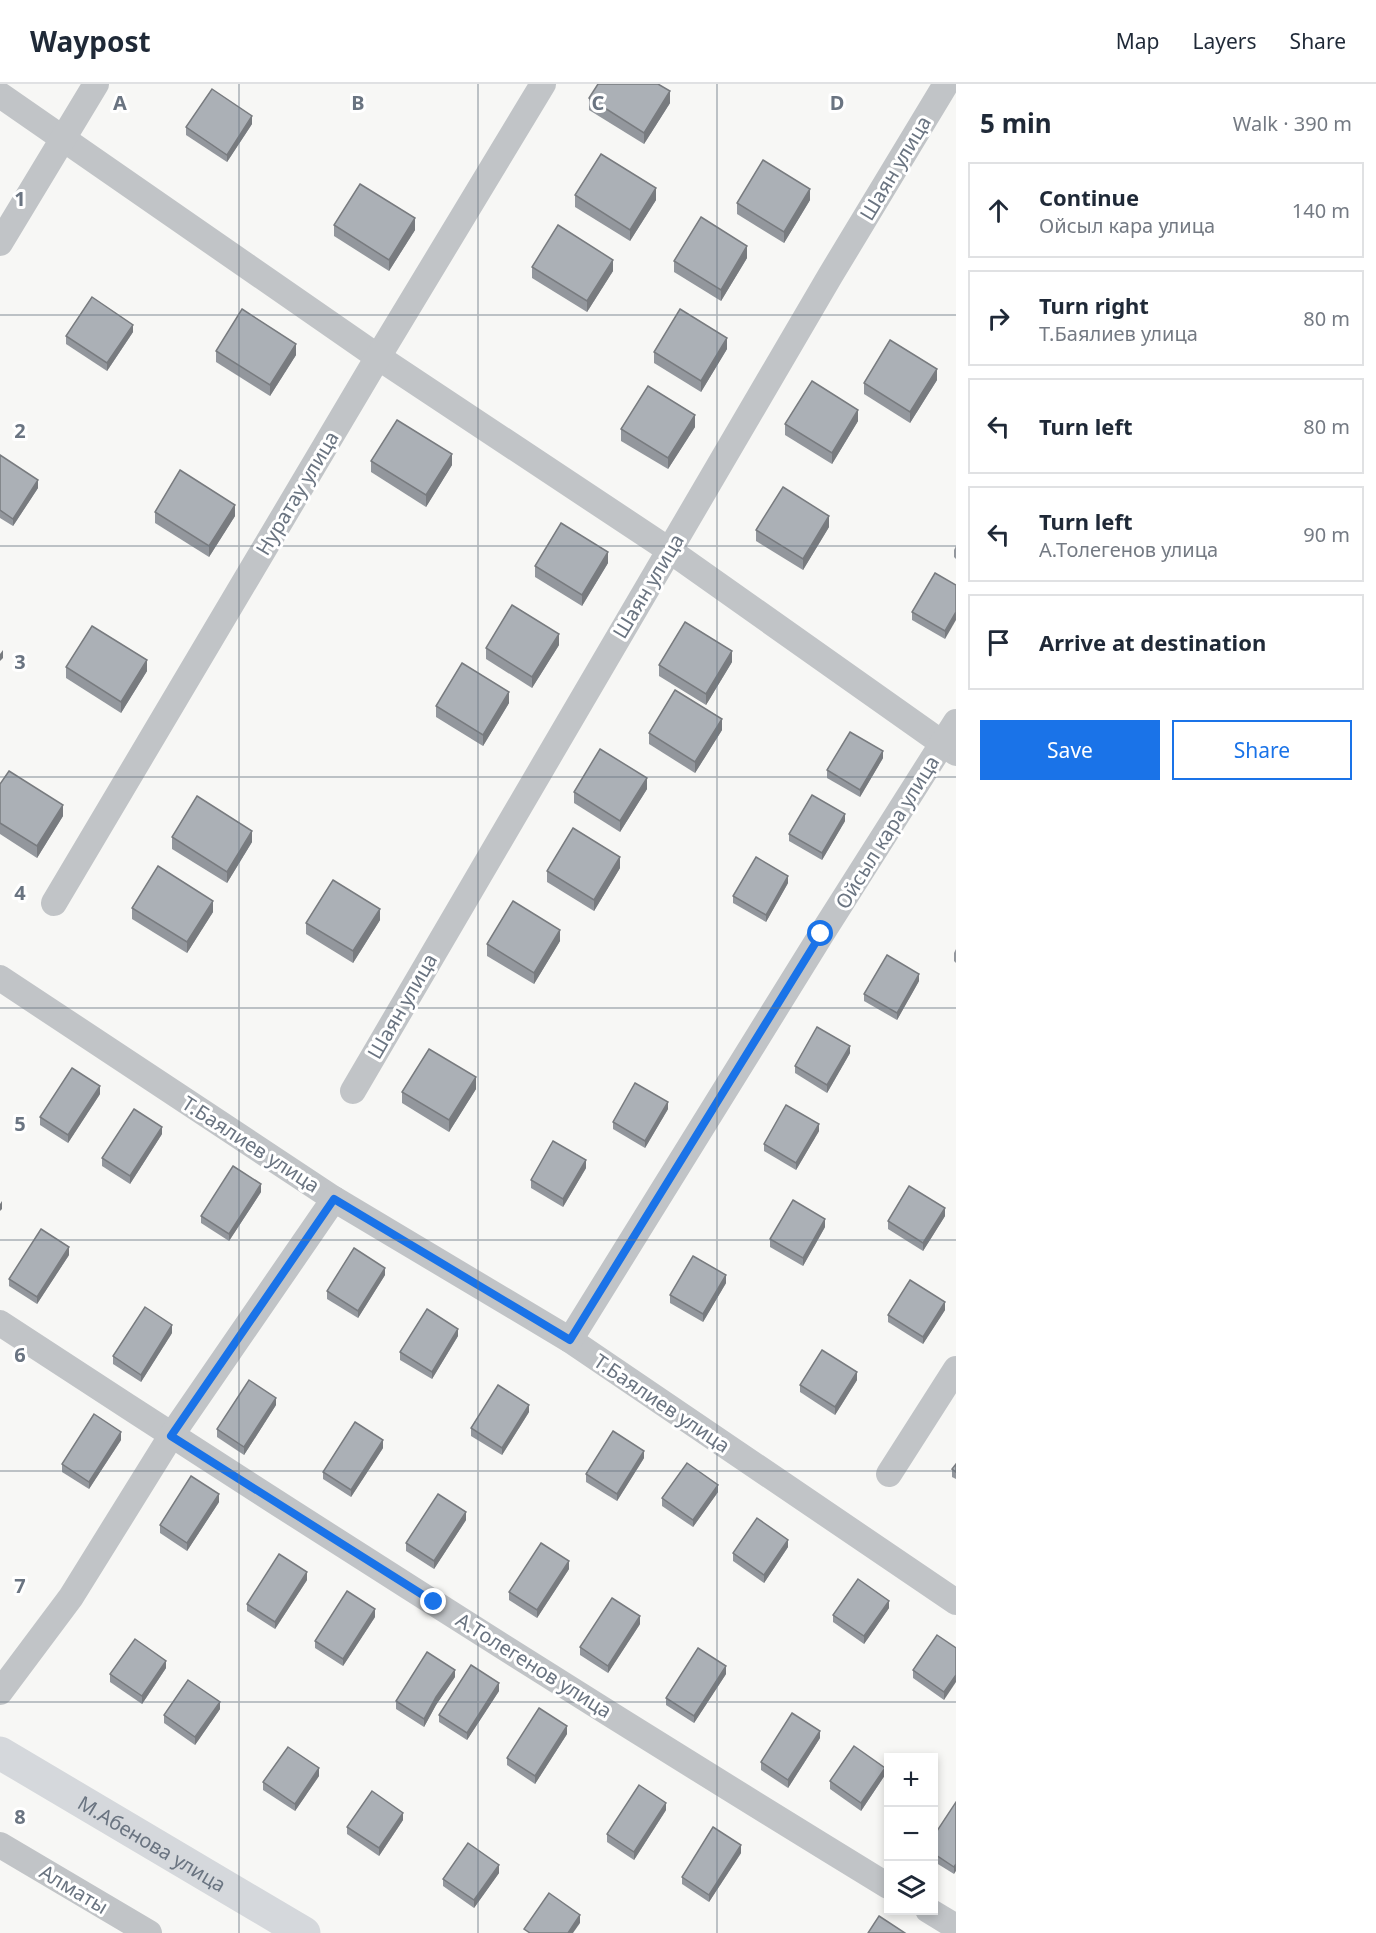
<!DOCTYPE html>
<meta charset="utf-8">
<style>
body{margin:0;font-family:"Noto Sans",sans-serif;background:#f6f6f7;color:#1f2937}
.controls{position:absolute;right:18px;bottom:18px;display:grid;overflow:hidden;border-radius:0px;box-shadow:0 3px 9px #0003}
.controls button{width:54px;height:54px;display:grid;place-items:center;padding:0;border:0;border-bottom:2px solid #e0e1e3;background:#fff;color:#1f2937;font:30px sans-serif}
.stop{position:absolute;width:18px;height:18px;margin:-14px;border:4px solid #1a73e8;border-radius:50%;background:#fff}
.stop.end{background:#1a73e8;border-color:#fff;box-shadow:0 2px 6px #0008}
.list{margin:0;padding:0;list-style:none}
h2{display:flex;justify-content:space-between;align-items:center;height:78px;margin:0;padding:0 24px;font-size:26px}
h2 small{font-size:20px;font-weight:400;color:#747a83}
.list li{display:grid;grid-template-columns:39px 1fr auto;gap:18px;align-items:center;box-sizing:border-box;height:96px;margin:0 12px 12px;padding:0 12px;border:2px solid #e0e1e3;border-radius:0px}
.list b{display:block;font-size:22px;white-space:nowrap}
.list p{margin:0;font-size:20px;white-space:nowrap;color:#747a83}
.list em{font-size:20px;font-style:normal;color:#747a83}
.actions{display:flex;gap:12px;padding:18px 24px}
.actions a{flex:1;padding:14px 0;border:2px solid #1a73e8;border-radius:0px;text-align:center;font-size:21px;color:#1a73e8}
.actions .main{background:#1a73e8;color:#fff}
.icon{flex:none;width:33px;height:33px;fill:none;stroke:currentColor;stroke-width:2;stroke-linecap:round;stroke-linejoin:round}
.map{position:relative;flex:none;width:956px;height:1849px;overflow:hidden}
header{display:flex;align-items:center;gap:36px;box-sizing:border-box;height:84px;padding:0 30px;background:#fff;border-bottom:2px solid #e0e1e3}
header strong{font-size:28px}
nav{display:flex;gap:33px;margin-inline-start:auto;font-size:21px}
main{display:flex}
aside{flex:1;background:#fff}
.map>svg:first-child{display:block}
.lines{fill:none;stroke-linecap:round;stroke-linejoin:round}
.minor{stroke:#c1c4c7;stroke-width:26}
.secondary{stroke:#d5d8dc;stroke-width:33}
.wall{fill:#93979d}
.shaded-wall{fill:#787b7f}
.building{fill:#abb0b6;stroke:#787b7f;stroke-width:1.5}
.route{stroke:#1a73e8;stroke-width:8}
.grid{fill:none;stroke:#6a7481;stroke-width:1.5;stroke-opacity:0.55}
.labels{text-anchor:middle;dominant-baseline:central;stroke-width:6;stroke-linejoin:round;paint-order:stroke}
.street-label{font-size:20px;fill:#6a7481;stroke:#fff}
.grid-label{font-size:20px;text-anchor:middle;font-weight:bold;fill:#6a7481;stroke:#fff;stroke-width:6;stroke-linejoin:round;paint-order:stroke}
</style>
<header>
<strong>Waypost</strong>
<nav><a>Map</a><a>Layers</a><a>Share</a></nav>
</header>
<main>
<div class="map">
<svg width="956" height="1849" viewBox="0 0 956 1849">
<rect width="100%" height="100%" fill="#f7f7f5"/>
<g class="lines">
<!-- minor -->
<g class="minor">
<path d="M0,11l378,262 291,193 287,203"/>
<path d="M0,159l96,-159"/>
<path d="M54,819l324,-546 165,-273"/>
<path d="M0,894l334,221 236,141 386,262"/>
<path d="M353,1007l477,-815 116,-192"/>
<path d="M0,1239c293,192 589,380 888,563"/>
<path d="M570,1256l251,-405 135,-213"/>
<path d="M889,1390l67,-105"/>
<path d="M0,1608l71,-95 100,-161 163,-237"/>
<path d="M0,1761l149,88"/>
<path d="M928,1826l28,17"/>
</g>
<!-- secondary -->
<path class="secondary" id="s1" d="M0,1669l304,180"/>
</g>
<!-- wall -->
<g class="wall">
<path d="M589,14l81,5 -26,41 -55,-34z"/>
<path d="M252,40l-25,38 -41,-27v-8z"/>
<path d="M575,111l81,5 -26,41 -55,-34z"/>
<path d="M810,116l-26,43 -47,-29v-11z"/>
<path d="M334,141l81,5 -26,41 -55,-35z"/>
<path d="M747,174l-26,43 -47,-29v-11z"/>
<path d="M532,183l81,4 -26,41 -55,-34z"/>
<path d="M133,248l-26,39 -41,-27v-8z"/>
<path d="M727,265l-26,43 -47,-29v-11z"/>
<path d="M216,267l80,4 -26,41 -54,-34z"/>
<path d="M937,296l-27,43 -46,-29v-11z"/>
<path d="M858,337l-26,43 -47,-29v-11z"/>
<path d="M695,343l-27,42 -47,-28v-12z"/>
<path d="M0,371l38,33 -25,38 -13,-8z"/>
<path d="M371,377l81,4 -26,42 -55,-35z"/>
<path d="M155,428l80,4 -26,41 -54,-34z"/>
<path d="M829,443l-26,43 -47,-29v-11z"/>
<path d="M956,462v13l-2,-2v-7z"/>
<path d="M608,479l-26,43 -47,-29v-11z"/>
<path d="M956,501l-11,54 -33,-19v-8z"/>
<path d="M559,561l-27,43 -46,-29v-11z"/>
<path d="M732,578l-26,43 -47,-29v-11z"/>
<path d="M66,583l81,4 -26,42 -55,-35z"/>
<path d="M509,619l-26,43 -47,-29v-11z"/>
<path d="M722,646l-27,43 -46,-29v-11z"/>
<path d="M883,674l-23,39 -33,-19v-8z"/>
<path d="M0,700l63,32 -26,42 -37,-24z"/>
<path d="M647,705l-27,43 -46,-29v-11z"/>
<path d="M845,737l-23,39 -33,-19v-7z"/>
<path d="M172,753l80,5 -25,41 -55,-34z"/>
<path d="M620,784l-26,43 -47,-29v-11z"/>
<path d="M788,799l-22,39 -33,-19v-7z"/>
<path d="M132,824l81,4 -26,41 -55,-34z"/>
<path d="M380,836l-27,43 -47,-29v-11z"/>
<path d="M560,857l-26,43 -47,-28v-12z"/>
<path d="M956,865v14l-2,-2v-8z"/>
<path d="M919,897l-22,39 -33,-19v-7z"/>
<path d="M850,969l-23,40 -32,-20v-7z"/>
<path d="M476,1005l-27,43 -47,-29v-11z"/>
<path d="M100,1010l-32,49 -28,-18v-8z"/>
<path d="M668,1025l-23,39 -32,-19v-7z"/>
<path d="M819,1047l-23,39 -32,-19v-7z"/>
<path d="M162,1050l-32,50 -28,-18v-8z"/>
<path d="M586,1084l-23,39 -32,-19v-8z"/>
<path d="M261,1108l-32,49 -28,-18v-7z"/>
<path d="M945,1132l-22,35 -35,-22v-8z"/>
<path d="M825,1143l-22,39 -33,-19v-8z"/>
<path d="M69,1171l-32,49 -28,-18v-7z"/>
<path d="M385,1191l-27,43 -31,-19v-8z"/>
<path d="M726,1199l-23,39 -33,-19v-8z"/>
<path d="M945,1226l-22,34 -35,-22v-7z"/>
<path d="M172,1249l-31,49 -28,-18v-8z"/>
<path d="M458,1252l-26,43 -32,-19v-8z"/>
<path d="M857,1296l-22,35 -35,-23v-7z"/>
<path d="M276,1321l-32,50 -27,-18v-8z"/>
<path d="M529,1328l-27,43 -31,-19v-8z"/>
<path d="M121,1356l-32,49 -27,-17v-8z"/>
<path d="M383,1364l-32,49 -28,-18v-7z"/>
<path d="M644,1374l-27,43 -31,-19v-8z"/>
<path d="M956,1380v15l-4,-2v-8z"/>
<path d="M718,1408l-25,35 -31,-21v-8z"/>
<path d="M219,1418l-32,49 -27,-18v-8z"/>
<path d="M466,1436l-32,49 -28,-18v-8z"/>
<path d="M788,1463l-24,36 -31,-22v-8z"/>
<path d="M569,1485l-32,49 -28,-18v-8z"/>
<path d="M307,1496l-32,49 -28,-18v-7z"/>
<path d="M889,1524l-25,36 -31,-22v-7z"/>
<path d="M375,1533l-32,49 -28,-18v-7z"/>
<path d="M640,1540l-32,49 -28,-18v-8z"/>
<path d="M956,1564l-12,52 -31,-22v-8z"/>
<path d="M166,1584l-24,36 -32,-22v-8z"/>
<path d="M726,1590l-32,49 -28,-18v-7z"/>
<path d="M455,1593l-19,28 -12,22 -28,-18v-8z"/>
<path d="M499,1607l-32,49 -28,-18v-7z"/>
<path d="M220,1625l-25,36 -31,-22v-8z"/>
<path d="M567,1650l-32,50 -28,-19v-7z"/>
<path d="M820,1654l-32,50 -27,-18v-8z"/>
<path d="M885,1691l-24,36 -31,-22v-8z"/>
<path d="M319,1692l-24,35 -32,-21v-8z"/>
<path d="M956,1718l-2,72 -21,-13v-24z"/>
<path d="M666,1726l-32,50 -27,-18v-8z"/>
<path d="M403,1736l-24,36 -32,-22v-7z"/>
<path d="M741,1769l-32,49 -27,-18v-7z"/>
<path d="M499,1789l-25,35 -31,-22v-7z"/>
</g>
<!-- shaded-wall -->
<g class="shaded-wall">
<path d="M670,7v12l-26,41v-11z"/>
<path d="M252,32v8l-25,38v-7z"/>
<path d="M656,104v12l-26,41v-11z"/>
<path d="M810,105v11l-26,43v-11z"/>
<path d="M415,134v12l-26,41v-11z"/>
<path d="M747,162v12l-26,43v-11z"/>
<path d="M613,176v11l-26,41v-11z"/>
<path d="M133,241v7l-26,39v-8z"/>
<path d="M727,254v11l-26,43v-11z"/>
<path d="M296,260v11l-26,41v-11z"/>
<path d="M937,285v11l-27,43v-11z"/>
<path d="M858,326v11l-26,43v-11z"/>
<path d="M695,331v12l-27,42v-11z"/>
<path d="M452,370v11l-26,42v-12z"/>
<path d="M38,396v8l-25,38v-7z"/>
<path d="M235,421v11l-26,41v-11z"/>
<path d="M829,432v11l-26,43v-11z"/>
<path d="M608,468v11l-26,43v-11z"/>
<path d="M956,528v8l-11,19v-8z"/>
<path d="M559,550v11l-27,43v-11z"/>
<path d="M3,566v8l-3,3v-7z"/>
<path d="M732,567v11l-26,43v-11z"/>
<path d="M147,576v11l-26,42v-11z"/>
<path d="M509,608v11l-26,43v-11z"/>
<path d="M722,635v11l-27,43v-11z"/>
<path d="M883,667v7l-23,39v-7z"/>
<path d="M647,694v11l-27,43v-11z"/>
<path d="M63,721v11l-26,42v-12z"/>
<path d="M845,730v7l-23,39v-7z"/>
<path d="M252,747v11l-25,41v-11z"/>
<path d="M620,773v11l-26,43v-11z"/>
<path d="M788,792v7l-22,39v-7z"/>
<path d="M213,817v11l-26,41v-11z"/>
<path d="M380,825v11l-27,43v-12z"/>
<path d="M560,846v11l-26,43v-11z"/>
<path d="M919,890v7l-22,39v-7z"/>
<path d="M850,962v7l-23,40v-8z"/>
<path d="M476,993v12l-27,43v-12z"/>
<path d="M100,1002v8l-32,49v-8z"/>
<path d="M668,1018v7l-23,39v-7z"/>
<path d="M819,1040v7l-23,39v-7z"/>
<path d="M162,1043v7l-32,50v-8z"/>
<path d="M586,1076v8l-23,39v-8z"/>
<path d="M261,1100v8l-32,49v-7z"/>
<path d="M2,1117v8l-2,2v-7z"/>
<path d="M945,1124v8l-22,35v-8z"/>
<path d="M825,1135v8l-22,39v-8z"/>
<path d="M69,1163v8l-32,49v-7z"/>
<path d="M385,1184v7l-27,43v-7z"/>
<path d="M726,1191v8l-23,39v-8z"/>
<path d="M945,1218v8l-22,34v-7z"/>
<path d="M172,1241v8l-31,49v-7z"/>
<path d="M458,1245v7l-26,43v-7z"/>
<path d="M857,1288v8l-22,35v-8z"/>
<path d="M276,1314v7l-32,50v-8z"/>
<path d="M529,1321v7l-27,43v-7z"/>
<path d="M121,1348v8l-32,49v-7z"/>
<path d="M383,1356v8l-32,49v-7z"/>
<path d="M644,1367v7l-27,43v-7z"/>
<path d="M718,1401v7l-25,35v-7z"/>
<path d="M219,1410v8l-32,49v-8z"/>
<path d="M466,1428v8l-32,49v-8z"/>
<path d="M788,1456v7l-24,36v-8z"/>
<path d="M569,1477v8l-32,49v-8z"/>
<path d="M307,1488v8l-32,49v-7z"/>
<path d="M889,1517v7l-25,36v-8z"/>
<path d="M375,1525v8l-32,49v-7z"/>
<path d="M640,1532v8l-32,49v-7z"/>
<path d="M166,1577v7l-24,36v-8z"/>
<path d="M726,1582v8l-32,49v-7z"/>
<path d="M455,1586v7l-19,28 -12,22v-8l12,-22z"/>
<path d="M956,1591v7l-12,18v-8z"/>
<path d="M499,1599v8l-32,49v-7z"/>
<path d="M220,1618v7l-25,36v-8z"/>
<path d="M567,1642v8l-32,50v-8z"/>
<path d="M820,1647v7l-32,50v-8z"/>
<path d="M319,1684v8l-24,35v-7z"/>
<path d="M885,1684v7l-24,36v-8z"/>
<path d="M666,1719v7l-32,50v-8z"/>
<path d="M403,1729v7l-24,36v-8z"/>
<path d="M741,1761v8l-32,49v-7z"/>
<path d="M956,1780v7l-2,3v-7z"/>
<path d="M499,1781v8l-25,35v-8z"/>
<path d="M580,1831v8l-7,10h-5z"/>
</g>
<!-- building -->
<g class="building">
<path d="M598,0h60l12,7 -26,42 -55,-35z"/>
<path d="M212,5l40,27 -25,39 -41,-28z"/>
<path d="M601,70l55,34 -26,42 -55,-35z"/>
<path d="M763,76l47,29 -26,43 -47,-29z"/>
<path d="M360,100l55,34 -26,42 -55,-35z"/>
<path d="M701,133l46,29 -26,44 -47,-29z"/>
<path d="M558,141l55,35 -26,41 -55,-34z"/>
<path d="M92,213l41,28 -26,38 -41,-27z"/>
<path d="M242,225l54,35 -26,41 -54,-34z"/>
<path d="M680,225l47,29 -26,43 -47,-29z"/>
<path d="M890,256l47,29 -27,43 -46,-29z"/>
<path d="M812,297l46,29 -26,43 -47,-29z"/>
<path d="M648,302l47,29 -27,43 -47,-29z"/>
<path d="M397,336l55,34 -26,41 -55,-34z"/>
<path d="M0,371l38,25 -25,39 -13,-9z"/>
<path d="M180,386l55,35 -26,41 -54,-34z"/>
<path d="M783,403l46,29 -26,43 -47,-29z"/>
<path d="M561,439l47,29 -26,43 -47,-29z"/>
<path d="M935,489l21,12v27l-11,19 -33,-19z"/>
<path d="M512,521l47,29 -27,43 -46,-29z"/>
<path d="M685,538l47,29 -26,43 -47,-29z"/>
<path d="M92,542l55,34 -26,42 -55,-35z"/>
<path d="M462,579l47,29 -26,43 -47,-29z"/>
<path d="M675,606l47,29 -27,43 -46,-29z"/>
<path d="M850,648l33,19 -23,39 -33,-20z"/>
<path d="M600,665l47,29 -27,43 -46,-29z"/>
<path d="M9,687l54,34 -26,41 -37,-23v-39z"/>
<path d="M812,711l33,19 -23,39 -33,-19z"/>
<path d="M197,712l55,35 -25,41 -55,-35z"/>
<path d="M573,744l47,29 -26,43 -47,-29z"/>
<path d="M756,773l32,19 -22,39 -33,-19z"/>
<path d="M158,782l55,35 -26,41 -55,-34z"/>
<path d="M333,796l47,29 -27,42 -47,-28z"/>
<path d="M513,817l47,29 -26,43 -47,-29z"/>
<path d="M887,871l32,19 -22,39 -33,-19z"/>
<path d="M817,943l33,19 -23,39 -32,-19z"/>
<path d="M429,965l47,28 -27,43 -47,-28z"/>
<path d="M72,984l28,18 -32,49 -28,-18z"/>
<path d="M635,999l33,19 -23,39 -32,-19z"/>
<path d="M786,1021l33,19 -23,39 -32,-19z"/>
<path d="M134,1025l28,18 -32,49 -28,-18z"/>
<path d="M553,1057l33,19 -23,39 -32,-19z"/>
<path d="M233,1082l28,18 -32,50 -28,-18z"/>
<path d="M909,1102l36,22 -22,35 -35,-22z"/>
<path d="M793,1116l32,19 -22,39 -33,-19z"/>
<path d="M41,1145l28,18 -32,50 -28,-18z"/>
<path d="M354,1164l31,20 -27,43 -31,-20z"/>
<path d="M693,1172l33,19 -23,39 -33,-19z"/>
<path d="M910,1196l35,22 -22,35 -35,-22z"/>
<path d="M145,1223l27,18 -31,50 -28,-19z"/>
<path d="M427,1225l31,20 -26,43 -32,-20z"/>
<path d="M822,1266l35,22 -22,35 -35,-22z"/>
<path d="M249,1296l27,18 -32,49 -27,-18z"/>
<path d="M498,1301l31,20 -27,43 -31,-20z"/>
<path d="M94,1330l27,18 -32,50 -27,-18z"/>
<path d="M355,1338l28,18 -32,50 -28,-18z"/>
<path d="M613,1347l31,20 -27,43 -31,-20z"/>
<path d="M687,1379l31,22 -25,35 -31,-22z"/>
<path d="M956,1380v8l-4,-3z"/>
<path d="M191,1392l28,18 -32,49 -27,-18z"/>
<path d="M438,1410l28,18 -32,49 -28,-18z"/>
<path d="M757,1434l31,22 -24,35 -31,-22z"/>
<path d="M541,1459l28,18 -32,49 -28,-18z"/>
<path d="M279,1470l28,18 -32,50 -28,-18z"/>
<path d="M858,1495l31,22 -25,35 -31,-21z"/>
<path d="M347,1507l28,18 -32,50 -28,-18z"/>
<path d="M612,1514l28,18 -32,50 -28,-19z"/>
<path d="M937,1551l19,13v27l-12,17 -31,-22z"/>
<path d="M135,1555l31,22 -24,35 -32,-22z"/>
<path d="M698,1564l28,18 -32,50 -28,-18z"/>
<path d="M427,1568l28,18 -19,27 -12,22 -28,-18z"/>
<path d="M471,1581l28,18 -32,50 -28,-18z"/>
<path d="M188,1596l32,22 -25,35 -31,-22z"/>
<path d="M539,1624l28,18 -32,50 -28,-18z"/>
<path d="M792,1629l28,18 -32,49 -27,-18z"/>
<path d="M854,1662l31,22 -24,35 -31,-22z"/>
<path d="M288,1663l31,21 -24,36 -32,-22z"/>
<path d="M639,1701l27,18 -32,49 -27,-18z"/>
<path d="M372,1707l31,22 -24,35 -32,-21z"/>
<path d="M956,1718v62l-2,3 -21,-14v-16z"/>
<path d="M713,1743l28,18 -32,50 -27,-18z"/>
<path d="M468,1759l31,22 -25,35 -31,-21z"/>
<path d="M549,1809l31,22 -12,18h-38l-6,-4z"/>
<path d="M879,1832l26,17h-37z"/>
</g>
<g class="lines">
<!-- route -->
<path class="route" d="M434,1518l-263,-166 163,-237 236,141 251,-406"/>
</g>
<!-- grid -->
<path class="grid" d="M239,0v1849M478,0v1849M717,0v1849M0,231h956M0,462h956M0,693h956M0,924h956M0,1156h956M0,1387h956M0,1618h956"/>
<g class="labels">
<!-- street labels -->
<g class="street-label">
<text transform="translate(895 84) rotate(-59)">Шаян улица</text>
<text transform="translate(297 409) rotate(-59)">Нуратау улица</text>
<text transform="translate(648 502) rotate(-59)">Шаян улица</text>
<text transform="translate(887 748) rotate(-58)">Ойсыл кара улица</text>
<text transform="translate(402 922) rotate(-60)">Шаян улица</text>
<text transform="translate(251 1060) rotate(33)">Т.Баялиев улица</text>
<text transform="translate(662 1319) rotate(34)">Т.Баялиев улица</text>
<text transform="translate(534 1581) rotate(32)">А.Толегенов улица</text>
<text stroke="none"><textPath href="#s1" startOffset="177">М.Абенова улица</textPath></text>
<text transform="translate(74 1805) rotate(31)">Алматы</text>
</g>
</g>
<g class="grid-label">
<text x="120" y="26">A</text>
<text x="358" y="26">B</text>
<text x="598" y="26">C</text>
<text x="837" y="26">D</text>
<text x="20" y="122">1</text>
<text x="20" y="354">2</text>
<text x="20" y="585">3</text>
<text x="20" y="816">4</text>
<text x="20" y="1047">5</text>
<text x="20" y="1278">6</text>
<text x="20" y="1509">7</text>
<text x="20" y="1740">8</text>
</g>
</svg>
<div class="controls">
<button>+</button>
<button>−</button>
<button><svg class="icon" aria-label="layers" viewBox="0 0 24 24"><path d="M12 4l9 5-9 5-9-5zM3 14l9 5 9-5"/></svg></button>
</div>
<div class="stop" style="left:821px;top:850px"></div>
<div class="stop end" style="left:434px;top:1518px"></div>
</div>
<aside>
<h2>5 min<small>Walk · 390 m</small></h2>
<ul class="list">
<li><svg class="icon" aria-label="ahead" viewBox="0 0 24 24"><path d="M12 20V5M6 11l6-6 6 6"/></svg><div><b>Continue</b><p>Ойсыл кара улица</p></div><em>140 m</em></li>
<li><svg class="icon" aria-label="right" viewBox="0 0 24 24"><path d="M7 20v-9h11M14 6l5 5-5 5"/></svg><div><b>Turn right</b><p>Т.Баялиев улица</p></div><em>80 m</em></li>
<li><svg class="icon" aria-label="left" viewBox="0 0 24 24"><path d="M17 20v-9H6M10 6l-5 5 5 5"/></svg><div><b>Turn left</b></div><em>80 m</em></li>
<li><svg class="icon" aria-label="left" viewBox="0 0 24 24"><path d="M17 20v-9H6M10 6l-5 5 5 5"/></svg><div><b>Turn left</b><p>А.Толегенов улица</p></div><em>90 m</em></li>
<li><svg class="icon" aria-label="arrive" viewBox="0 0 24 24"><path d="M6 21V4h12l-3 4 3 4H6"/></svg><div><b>Arrive at destination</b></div></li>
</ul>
<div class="actions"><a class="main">Save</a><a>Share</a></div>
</aside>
</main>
